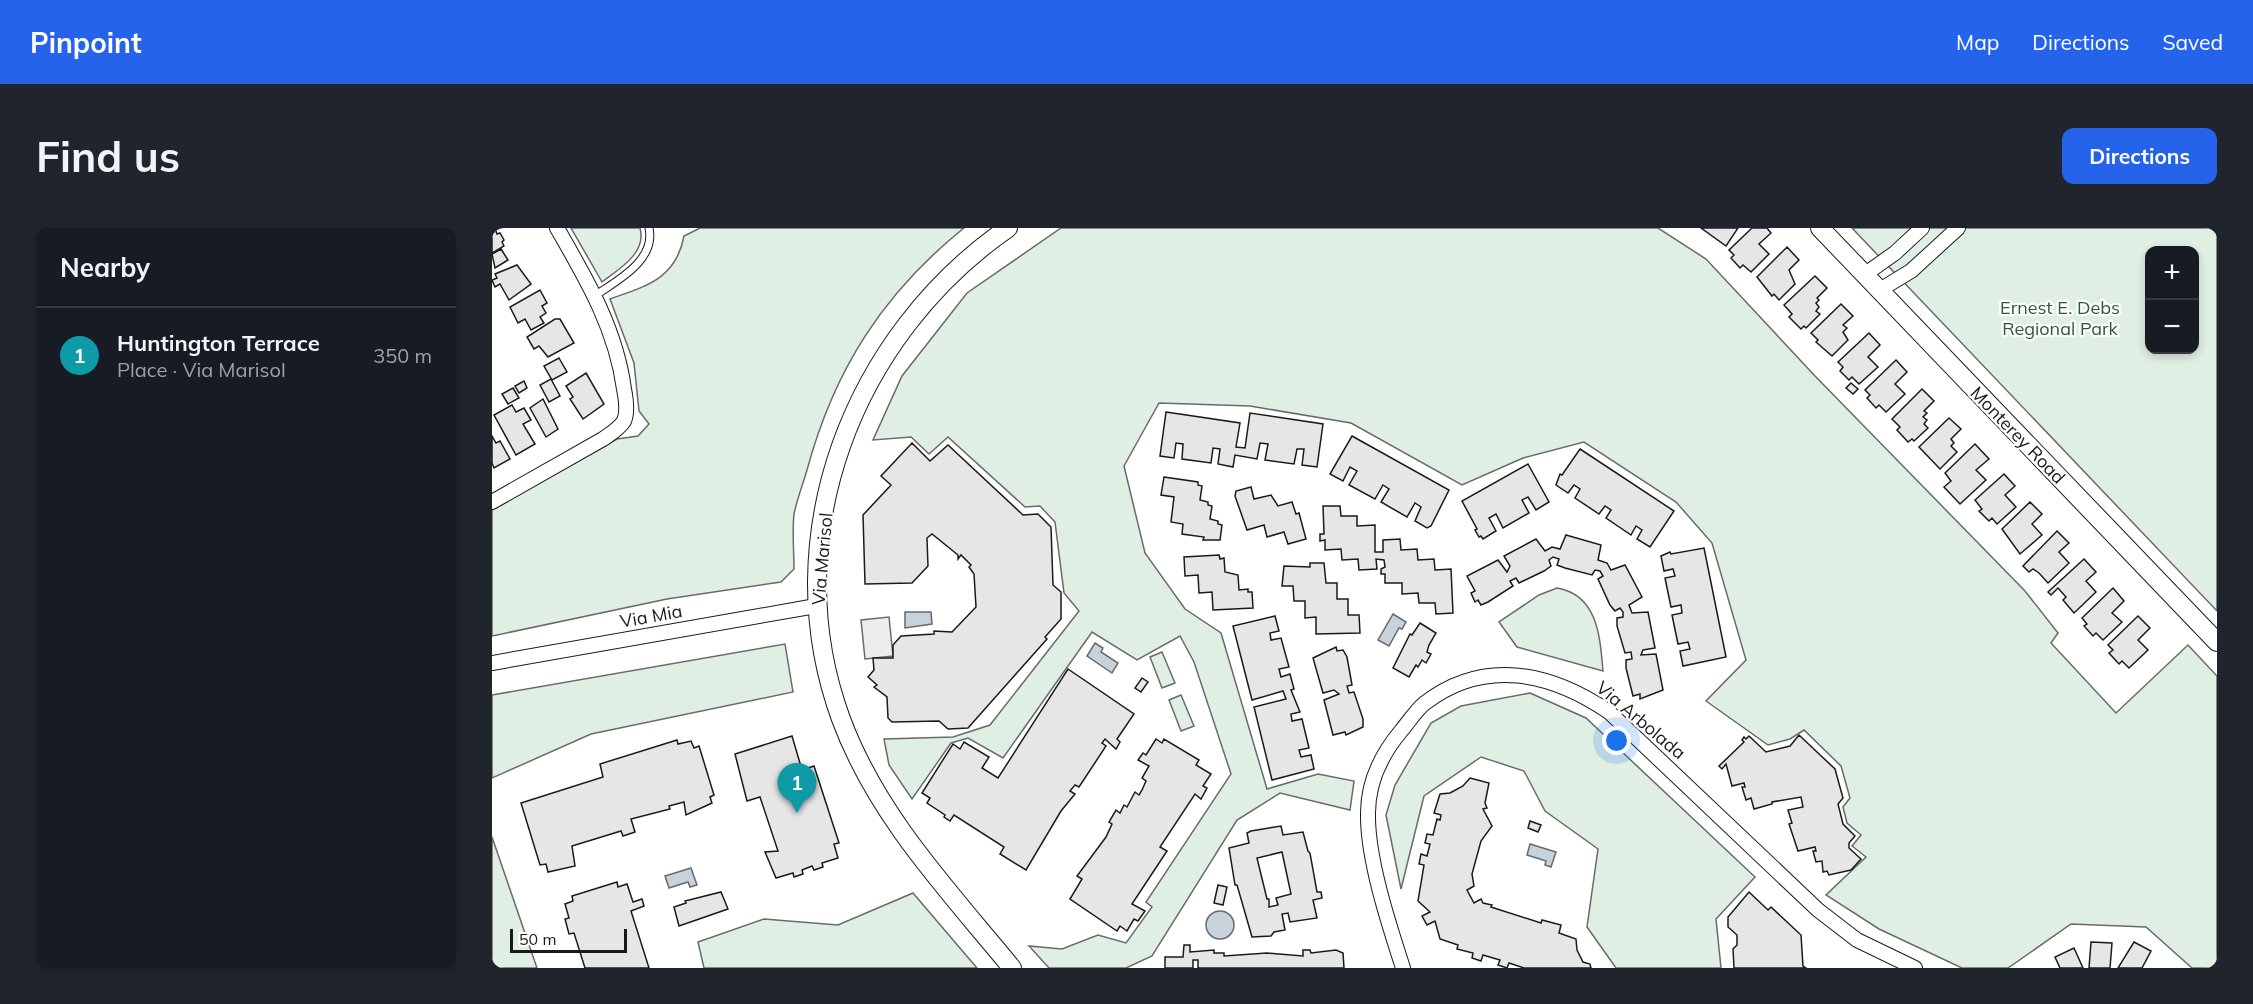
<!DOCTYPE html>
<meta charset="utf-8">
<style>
body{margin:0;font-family:Mulish,sans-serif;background:#20242c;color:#f1f3f6}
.controls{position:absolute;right:18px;top:18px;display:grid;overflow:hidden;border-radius:12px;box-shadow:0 3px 9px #0003}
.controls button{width:54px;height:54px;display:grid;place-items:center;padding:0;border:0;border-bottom:2px solid #363941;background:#171b24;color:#f1f3f6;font:30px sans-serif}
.scale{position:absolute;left:18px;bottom:15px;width:117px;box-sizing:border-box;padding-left:6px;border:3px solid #1a1a1a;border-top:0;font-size:16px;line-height:21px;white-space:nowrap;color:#1a1a1a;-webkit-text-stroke:4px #fff;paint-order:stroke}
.you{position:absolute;left:1125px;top:513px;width:21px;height:21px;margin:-15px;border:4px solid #fff;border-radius:50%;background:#1a73e8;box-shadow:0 0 0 9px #1a73e833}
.badge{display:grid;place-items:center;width:39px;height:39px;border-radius:50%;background:#2563eb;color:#fff;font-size:20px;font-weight:700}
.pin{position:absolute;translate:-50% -50px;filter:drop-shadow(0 2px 3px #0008)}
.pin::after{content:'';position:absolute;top:32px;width:21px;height:18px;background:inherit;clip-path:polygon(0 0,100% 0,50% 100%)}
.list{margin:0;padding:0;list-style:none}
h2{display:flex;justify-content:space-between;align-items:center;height:78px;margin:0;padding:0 24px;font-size:26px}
h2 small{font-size:20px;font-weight:400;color:#9ea1a6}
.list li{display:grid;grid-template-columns:39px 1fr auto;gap:18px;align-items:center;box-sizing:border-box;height:96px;padding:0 24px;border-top:2px solid #363941}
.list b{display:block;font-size:22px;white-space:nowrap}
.list p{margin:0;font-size:20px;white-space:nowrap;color:#9ea1a6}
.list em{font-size:20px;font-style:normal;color:#9ea1a6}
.map{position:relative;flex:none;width:1725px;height:740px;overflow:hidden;border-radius:12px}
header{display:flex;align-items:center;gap:36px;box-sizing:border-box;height:84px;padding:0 30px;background:#2563eb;color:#fff}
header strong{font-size:28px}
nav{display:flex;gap:33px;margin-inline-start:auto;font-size:21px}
.intro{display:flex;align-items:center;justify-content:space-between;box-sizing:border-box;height:144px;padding:0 36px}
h1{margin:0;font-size:42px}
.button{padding:15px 27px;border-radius:12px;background:#2563eb;color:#fff;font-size:21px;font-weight:700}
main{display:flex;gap:36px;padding:0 36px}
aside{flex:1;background:#171b24;border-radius:12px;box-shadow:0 3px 9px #0003}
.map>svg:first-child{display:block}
.green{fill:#e0efe3;stroke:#6a6a6a;stroke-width:1.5;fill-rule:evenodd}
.parking{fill:#ededed;stroke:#6a6a6a;stroke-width:1.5}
.water{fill:#c6d2dc;stroke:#6a6a6a;stroke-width:1.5}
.building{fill:#e6e6e6;stroke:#1a1a1a;stroke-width:1.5;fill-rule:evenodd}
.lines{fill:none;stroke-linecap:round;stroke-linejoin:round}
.service-casing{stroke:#1a1a1a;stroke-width:9}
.minor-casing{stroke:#1a1a1a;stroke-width:16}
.tertiary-casing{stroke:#1a1a1a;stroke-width:20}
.service{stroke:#fff;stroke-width:7}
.minor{stroke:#fff;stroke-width:14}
.tertiary{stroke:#fff;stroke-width:18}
.labels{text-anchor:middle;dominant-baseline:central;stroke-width:4.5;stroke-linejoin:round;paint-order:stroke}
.park-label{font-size:18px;fill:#2b5a34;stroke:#fff}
.street-label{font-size:18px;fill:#1a1a1a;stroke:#fff}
</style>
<header>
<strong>Pinpoint</strong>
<nav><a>Map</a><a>Directions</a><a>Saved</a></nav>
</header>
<div class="intro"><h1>Find us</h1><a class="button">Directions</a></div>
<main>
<aside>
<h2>Nearby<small></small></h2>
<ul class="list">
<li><span class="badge" style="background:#0f9aa8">1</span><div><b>Huntington Terrace</b><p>Place · Via Marisol</p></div><em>350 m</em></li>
</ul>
</aside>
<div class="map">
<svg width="1725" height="740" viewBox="0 0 1725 740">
<rect width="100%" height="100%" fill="#fff"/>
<!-- green -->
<g class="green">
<path d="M79,0h69c7,25 -21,41 -38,54z"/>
<path d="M208,0h264c-81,65 -130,142 -157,242 -4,14 -10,29 -13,44 -2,18 0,37 0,55l-13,13 -114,17 -175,37v-126l125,-71 21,-3 11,-12 -10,-13 -5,-48 -24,-64c36,-13 66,-20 74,-63z"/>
<path d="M569,0h597l48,31 109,117 210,215 33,42 -7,10 65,70 72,-68 29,31v292h-25l-46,-41 -75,-3 -63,44h-46l-83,-39 -53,-34 40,-38 -14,-11 9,-11 -14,-12 -4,-16 7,-9 -9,-32 -37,-36 -14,9 -22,6 -62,-44 40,-41 -34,-117 -36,-41 -92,-60 -61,16 -61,27 -111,-62 -101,-17 -91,-3 -35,63 21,87 40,56 36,24 46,156 51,-15 36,7 -4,29 -70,-17 -43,27 -85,136 -26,12h-77l-20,-22 33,3 36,-14 28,8 26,-36 -6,-5 85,-128 -37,-112 -14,-26 -43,24 -45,-28 -89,126 -35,-20 -17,5 -39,56 -23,-34 -5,-26 69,-2 37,-12 89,-114 -15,-18 -9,-71 -15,-16 -15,1 -77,-70 -19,17 -18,-17 -38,3 29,-64 65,-83z"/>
<path d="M1360,0h365v383zM1658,22h44v100h-44z"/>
<path d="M1065,360c41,7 43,49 46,83l-86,-24 -18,-25 40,-27z"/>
<path d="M293,416l8,48 -202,42 -99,44v-83z"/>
<path d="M670,424l13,31 -13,5 -12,-31z"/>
<path d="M1038,465l56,25 169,159 -39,42 5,49h-105l-29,-41 11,-78 -53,-38 -21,-40 -43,-14 -57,39 -23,93 -15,-74 9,-30 36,-62 30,-17z"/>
<path d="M689,467l13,31 -13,5 -12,-31z"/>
<path d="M0,609l45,131h-45z"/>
<path d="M421,665l64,75h-273l-6,-26 66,-23 74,6z"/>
</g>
<!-- parking -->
<path class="parking" d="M397,389l4,39 -28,3 -4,-39z"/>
<!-- water -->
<g class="water">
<path d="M413,384h26l1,12 -27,4z"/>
<path d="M901,386l13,8 -4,7 -3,-1 -10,18 -11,-6z"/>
<path d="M603,415l8,5 -2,4 17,11 -6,10 -25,-17z"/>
<path d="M1038,616l26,8 -5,15 -6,-2 1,-4 -19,-6z"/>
<path d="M199,640l6,17 -7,2 -2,-5 -19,6 -4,-12z"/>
<circle cx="728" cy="697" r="14"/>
</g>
<!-- building -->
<g class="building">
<path d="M1209,0h37l-12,18z"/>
<path d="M1260,0h15l4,5 -12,11 10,10 -18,18 -8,-7 -3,3 -9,-10 3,-3 -5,-5z"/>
<path d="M4,3l1,3 3,-1 4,7 -2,2 2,4 -12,7v-20z"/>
<path d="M1295,19l12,13 -10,10 6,14 -16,16 -5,-6 -2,2 -15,-19z"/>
<path d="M9,21l7,11 -13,8 -3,-14z"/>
<path d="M25,37l14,19 -22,16 -9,-16 -5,3 -3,-7 5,-2 -2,-4z"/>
<path d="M1323,48l12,12 -10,10 2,2 -3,3 3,4 -3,4 4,3 -14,14 -2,-2 -3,3 -12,-12 3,-3 -8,-9z"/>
<path d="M48,62l7,13 -5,3 4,7 -6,4 4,6 -13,7 -6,-11 -7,4 -8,-16z"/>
<path d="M1349,76l12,12 -10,9 4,3 -4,4 5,8 -16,16 -16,-14 2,-2 -7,-7z"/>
<path d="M63,91h5l14,24 -26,14 -9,-11 -5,3 -7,-12z"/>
<path d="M1377,105l11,12 -12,12 10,10 -19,17 -7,-7 -3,3 -9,-9 3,-4 -5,-5z"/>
<path d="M67,130l8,14 -15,8 -8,-14z"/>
<path d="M1404,132l11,12 -12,12 10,10 -19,18 -7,-7 -3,3 -9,-10 3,-3 -5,-5z"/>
<path d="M94,145l18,31 -21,15 -13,-20 3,-2 -7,-11z"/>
<path d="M59,151l9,17 -11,6 -9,-17z"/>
<path d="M32,153l3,7 -8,5 -4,-7z"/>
<path d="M1359,155l7,6 -5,5 -7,-6z"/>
<path d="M21,160l6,10 -11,6 -6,-10z"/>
<path d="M1430,161l12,12 -10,10 3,2 -4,4 4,3 -3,4 4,4 -14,13 -2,-2 -4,3 -11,-12 3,-3 -8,-8z"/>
<path d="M51,171l15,30 -12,8 -16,-29z"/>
<path d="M20,177l4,7 8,-4 7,12 -8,4 12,20 -19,11 -22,-40z"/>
<path d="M674,184l74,11 -4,24 9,1 5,-35 73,11 -6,43 -15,-2 2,-16h-7l-3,15 -29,-4 3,-16 -8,-1 -3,16 -22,-4 -2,12 -15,-3 2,-15 -7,-1 -2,15 -29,-4 1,-15 -7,-1 -2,15 -14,-2z"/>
<path d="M1457,190l12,11 -10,10 3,4 -3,3 6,6 -17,17 -21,-22z"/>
<path d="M0,208l4,7 4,-2 10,18 -16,9 -2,-5z"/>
<path d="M860,208l97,54 -18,36 -4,2 -12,-7 6,-14 -6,-4 -8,14 -26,-15 8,-13 -6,-4 -8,14 -26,-14 8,-14 -7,-4 -7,14 -13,-7z"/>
<path d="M420,215l18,18 18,-16 75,70 15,-1 13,13 2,58 8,7v27l-16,18 2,2 -79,89 -20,1 -9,-8 -47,1 -4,-4 -1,-21 -13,-10 3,-2 -9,-8 6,-7 -1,-12h20v-13l8,-9 33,-2v-3l18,1 24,-25 -2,-33 -5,-7 2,-2 -10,-10 -3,4v-4l-26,-21 -5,4 1,28 -16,17 -47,1 -2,-69 28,-30 -10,-9z"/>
<path d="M1483,216l14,15 -13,11 10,10 -26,24 -16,-17 7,-6 -6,-8z"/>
<path d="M1088,221l94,62 -24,36 -13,-8 5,-9 -6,-4 -5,9 -25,-17 5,-8 -6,-4 -6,8 -24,-16 5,-9 -6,-4 -6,8 -12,-8 4,-11 2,1z"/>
<path d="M1036,236l21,38 -13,8 -8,-13 -6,3 7,13 -26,15 -7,-14 -7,4 7,13 -13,8 -2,-3 -2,1 -4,-7 2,-1 -15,-28z"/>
<path d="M1512,246l11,12 -10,9 11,12 -19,17 -5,-6 -3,3 -10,-10 3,-2 -7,-9z"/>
<path d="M672,249l34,5v3l4,1 -2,14 8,2v3l4,1 -2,13 8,2v3l4,1 -2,15h-17l1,-3 -22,-3 1,-10 -12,-2 3,-25 -13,-2z"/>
<path d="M759,259l3,12 17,-4 7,11 14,-4 4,12 3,-1 7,26 -18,5 -4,-12 -17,5 -3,-12 -17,5 -12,-34 1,-5z"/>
<path d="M1538,274l12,12 -10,10 10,11 -22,19 -18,-25z"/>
<path d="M831,278h17l1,10h16v10l18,-1v27h8v-12l17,-1 1,11 16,-1 1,11 16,-1 1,11 16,-1 2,44 -17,1 -1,-11h-16l-1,-10 -16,1v-11h-17v-9h-4v-5l4,-2 -1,-7 -8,-1 1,10 -18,1 -1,-11 -16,1 -1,-11 -16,1v-10l-5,1v-7h4z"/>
<path d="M1565,303l12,12 -10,9 10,11 -21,20 -9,-10 -6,-4 -4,3 -6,-6z"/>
<path d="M1074,307l35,10 -3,15 9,3 4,7 14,-5 17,32 -13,8 3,8 16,-1 7,36 -12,2 -2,5 15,-1 7,36 -23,9v-5l-7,2 -7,-28v-8l6,-1 -1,-7 -6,1 -8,-27v-8l6,-1v-5l-3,-4 -5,3 -5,-6 -12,-26 5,-3 -3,-5 -5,-1 -3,5 -27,-7 -8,-3 2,-6 -6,-2 -4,3 2,6 -7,5 -25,12 -3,-5 -6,3 3,5 -25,16 -7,3 -3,-5 -3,2 -4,-9 4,-2 -8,-15 31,-16 9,12 3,-6 -6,-10 32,-17 9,12 7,-4 8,2z"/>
<path d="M1212,320l22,109 -43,9 -3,-15 10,-2 -2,-7 -10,2 -6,-29 10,-2 -1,-8 -10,2 -6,-29 10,-2 -2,-7 -9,2 -3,-15 9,-4 1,2z"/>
<path d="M727,327l1,4 4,-1 1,14 13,3 1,15 9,-1v3h4l1,16 -40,2 -1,-18 -13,1 -1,-18 -13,1 -1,-19z"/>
<path d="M1592,331l12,13 -10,9 10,11 -22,21 -11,-13 3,-3 -8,-9 -7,7 -3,-3z"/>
<path d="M818,335h14l2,20h11v16h11v16h11l1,18 -44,1v-17l-11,1v-17h-11l-1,-15h-11l2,-20 26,1z"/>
<path d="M1621,360l11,13 -12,12 10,9 -19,18 -7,-7 -3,3 -9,-10 3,-2 -5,-6z"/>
<path d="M783,388l4,15 -9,2 1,7 10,-2 8,29 -10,2 2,8 9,-3 4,15 -3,1 9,22 -9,2 1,7 10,-2 7,29 -10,2 2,7 10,-2 3,14 -42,11 -18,-73 32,-8 -3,-8 -31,9 -19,-74z"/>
<path d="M1646,388l12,12 -12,12 10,10 -19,18 -7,-7 -3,3 -10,-11 4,-3 -5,-5z"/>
<path d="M928,395l16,10 -7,12 -2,7 4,2 -5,9 -4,-3 -4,7 -2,-2 -7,12 -16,-9 17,-34 2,1z"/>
<path d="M844,419l1,4 6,-1 4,7 5,28 -5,1 2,7 5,-1 9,27v8l-17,8 -1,-3 -12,3 -9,-35 15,-6 -5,-4 -11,3 -10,-35z"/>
<path d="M576,441l66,45 -17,25 3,3 -4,7 -11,-10 -3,4 4,3 -27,41 -4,-2 -5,6 5,3 -14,17 -35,59 -26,-16 4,-7 -50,-32 -4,6 -6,-4 1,-2 -18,-12 3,-5 -8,-5 31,-49 7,5 4,-7 25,15 -7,11 16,10z"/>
<path d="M650,450l6,4 -7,10 -6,-4z"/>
<path d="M1307,507l36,34 8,29 -5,6 5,20 12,12 -6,7v5l12,11 -10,11 -22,5 -2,-4 -4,1 -1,-11 -6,1 -3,-11h3l-1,-4 -17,4 -9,-27 3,-1 -4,-13 15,-3 -2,-10 -29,5v2l-18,5 -3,-11 -5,2 -4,-13h3l-1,-4 -12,3 -6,-22 -4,5 -3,-3 25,-24 -2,-2 2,-3 2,2 3,-3 17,16 24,-6z"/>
<path d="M300,508l10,34 12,-4 25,77 -5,1 4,14 -16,5 1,4 -9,3 -2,-4 -10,4 1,4 -9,3 -1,-4 -17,5 -11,-26 13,-1 -18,-54 -13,4 -12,-47z"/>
<path d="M664,511l6,4 2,-4 35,21 -3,5 15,9 -8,12 4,2 -6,11 -6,-5 -35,53 7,4 -35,53 13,7 -7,10 -4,-2 -7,12 -7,-5 -3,5 -47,-32 12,-20 -5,-3 29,-39 6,-13 -3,-2 7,-12 4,3 4,-8 3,2 8,-15 4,3 3,-5 4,-9 -4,-3 7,-12 -11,-6 5,-7 3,2z"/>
<path d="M185,512l1,4 13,-3 3,7 5,-2 15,49 -4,2 2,6 -26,12 -2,-13 -15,4 1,3 -39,10 4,13 -12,4 -2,-5 -49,15 3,20 -27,6 -2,-8 -6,1 -19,-62 82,-26 -3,-13z"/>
<path d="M978,550l19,5 -4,20 2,5 -4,1 9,17 -11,15 -9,33 2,12 -7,4 7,13 7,-4 2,4 9,2 -1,2 50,16 1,-3 19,5 -2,8 17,6 1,11 6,12 7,2 1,4h-67l-15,-5 -2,5 -9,-3 2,-5 -7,-2 -10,-3 -2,6 -9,-3 1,-5 -16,-4 1,-4 -18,-6 -5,-18 -8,4 -5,-9 8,-4 -12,-11 6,-36 -5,-1 2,-10 6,2 3,-12 -5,-1 2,-9 6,1 4,-16 3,1 1,-5 -7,-2 6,-19 10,-1 13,-7z"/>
<path d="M1038,593l11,4 -3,7 -10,-4z"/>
<path d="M789,598l2,9 20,-3 5,19 2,2 7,39h4l1,6 -9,2 4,18 -27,4 -2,-9 -6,1 3,16 -11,2 -3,4 -19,1 -15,-52h-2l-6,-37 20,-5 -2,-10 4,-2zM790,624l9,42 -15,4 2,7 -9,2v-8h-2l-10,-41z"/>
<path d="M125,654l1,5 9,-3 6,18 9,-3 2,7 -13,5 18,57h-64l-11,-35 -5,1 -4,-15 4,-1 -4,-14 8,-3 -1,-5z"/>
<path d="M726,657l9,2 -4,18 -9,-2z"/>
<path d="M229,664l7,17 -49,17 -5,-19 12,-4 -1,-2z"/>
<path d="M1257,664l19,18 3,-3 30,28 2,31 3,2h-72l-1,-19 4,-4v-10l-9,-8v-10z"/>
<path d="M1599,714l21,1 -2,25h-21z"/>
<path d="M1642,714l17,9 -9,17h-24z"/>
<path d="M692,717h6v7l24,-2v3h10v3l43,-3 36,3v-6h7l1,3 25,-3 7,3 1,15h-146v-8h-5v8h-28v-11h18z"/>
<path d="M1582,720l9,20h-23l-5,-11z"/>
</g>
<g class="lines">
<!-- service casing -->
<g class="service-casing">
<path id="service" d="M104,67c22,-15 60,-35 53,-67"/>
</g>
<!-- minor casing -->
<g class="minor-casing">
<g id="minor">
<path d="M1372,47l31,-22 27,-25"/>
<path d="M1386,63l33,-20 47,-43"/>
<path d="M0,274l111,-63c7,-5 16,-10 21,-18 4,-9 2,-22 0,-32 -8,-60 -37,-109 -67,-161"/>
<path d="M0,435l324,-57"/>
<path d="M911,740c-14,-43 -36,-110 -35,-155 0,-32 13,-58 33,-82 7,-8 15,-21 24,-28 60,-46 127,-30 184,9l209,198 39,30 58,28"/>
</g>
</g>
<!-- tertiary casing -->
<g class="tertiary-casing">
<g id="tertiary">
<path d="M516,0c-155,107 -234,309 -167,491 36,97 107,171 171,249"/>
<path d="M1328,0l397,414"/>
</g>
</g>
<!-- service -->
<use href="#service" class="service"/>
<!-- minor -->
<use href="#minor" class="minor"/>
<!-- tertiary -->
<use href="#tertiary" class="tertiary"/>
</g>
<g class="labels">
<!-- park labels -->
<g class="park-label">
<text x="1568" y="79">Ernest E. Debs<tspan x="1568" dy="21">Regional Park</tspan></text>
</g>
<!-- street labels -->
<g class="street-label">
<text transform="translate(1526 207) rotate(46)">Monterey Road</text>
<text transform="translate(330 331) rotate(-85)">Via Marisol</text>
<text transform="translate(159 388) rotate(-10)">Via Mia</text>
<text transform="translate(1149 492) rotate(40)">Via Arbolada</text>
</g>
</g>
</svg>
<div class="controls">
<button>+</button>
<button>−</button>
</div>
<div class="scale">50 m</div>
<div class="you"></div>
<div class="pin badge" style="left:305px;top:585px;background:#0f9aa8">1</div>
</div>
</main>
